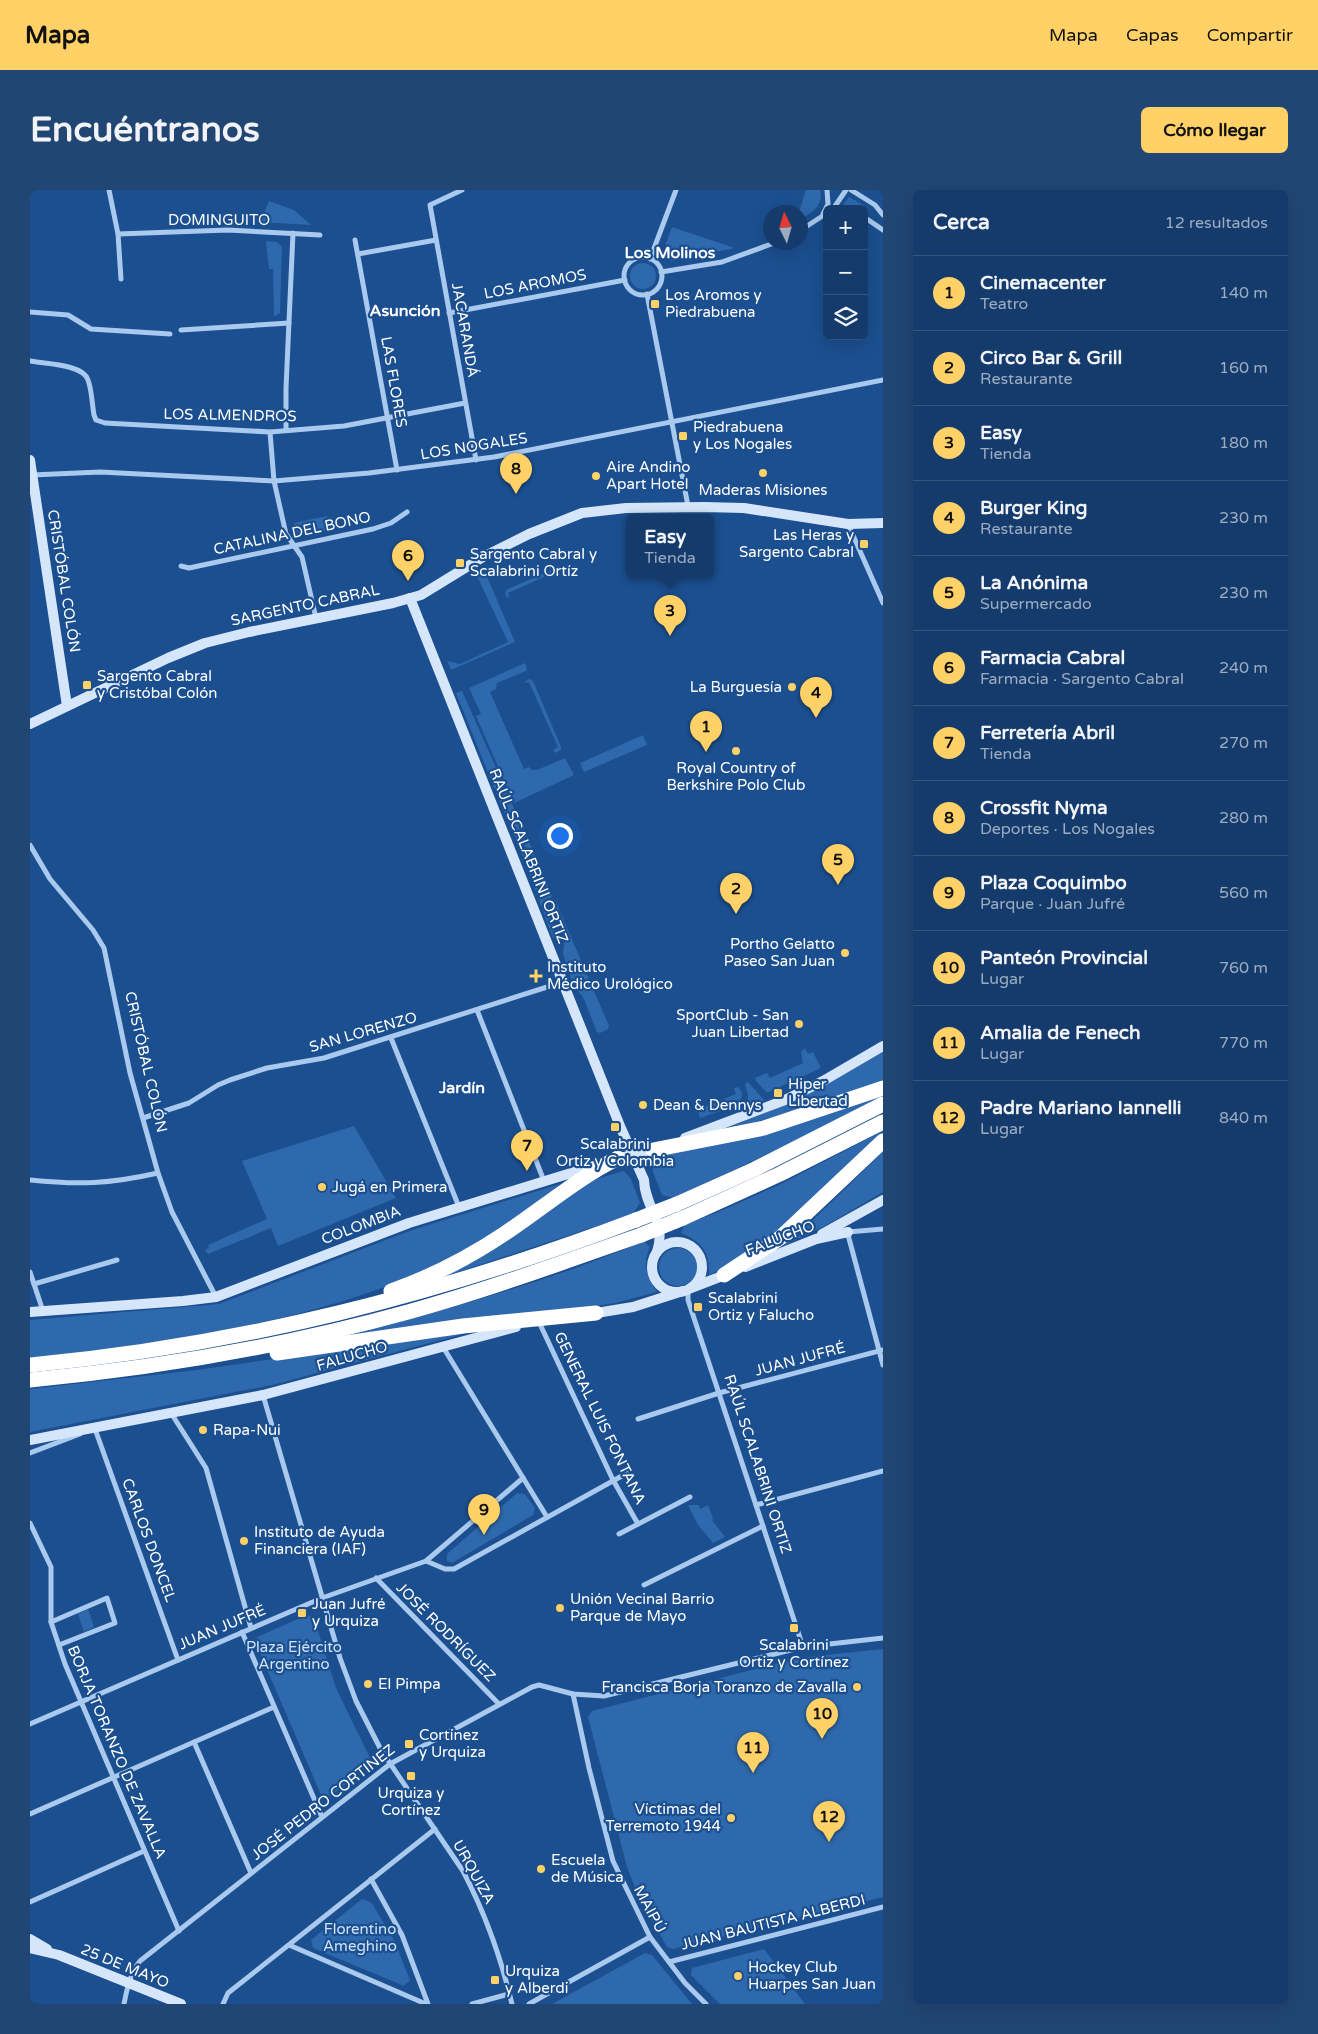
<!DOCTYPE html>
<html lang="es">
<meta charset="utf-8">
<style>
body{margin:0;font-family:"Varela Round",sans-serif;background:#214673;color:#f1f3f6}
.controls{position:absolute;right:15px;top:15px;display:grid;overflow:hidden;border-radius:8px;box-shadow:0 5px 20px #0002}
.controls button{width:45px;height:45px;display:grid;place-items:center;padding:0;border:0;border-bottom:1px solid #33557e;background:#143b6b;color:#f1f3f6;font:25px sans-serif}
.compass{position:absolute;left:733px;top:15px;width:45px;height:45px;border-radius:50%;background:#143b6b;box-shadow:0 5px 20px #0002;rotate:355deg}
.you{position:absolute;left:529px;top:645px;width:18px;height:18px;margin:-12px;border:4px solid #fff;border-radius:50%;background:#1a73e8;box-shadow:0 0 0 8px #1a73e833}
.badge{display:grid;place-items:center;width:32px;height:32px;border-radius:50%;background:#ffd166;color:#111;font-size:16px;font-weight:700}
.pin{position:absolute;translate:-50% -41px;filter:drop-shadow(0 1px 2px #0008)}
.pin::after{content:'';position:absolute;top:26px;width:18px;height:15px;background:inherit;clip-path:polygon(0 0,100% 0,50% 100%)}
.popup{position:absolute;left:596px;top:324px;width:88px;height:65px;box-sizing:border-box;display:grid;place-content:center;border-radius:8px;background:#143b6b;filter:drop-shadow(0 1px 4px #0005);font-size:16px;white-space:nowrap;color:#9dadc1}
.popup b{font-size:19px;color:#f1f3f6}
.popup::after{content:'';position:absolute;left:50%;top:100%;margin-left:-10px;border:10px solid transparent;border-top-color:#143b6b}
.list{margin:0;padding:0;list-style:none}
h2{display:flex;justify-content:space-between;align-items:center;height:65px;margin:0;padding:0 20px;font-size:21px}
h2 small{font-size:16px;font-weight:400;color:#9dadc1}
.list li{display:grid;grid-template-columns:32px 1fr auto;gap:15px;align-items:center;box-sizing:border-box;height:75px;padding:0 20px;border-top:1px solid #33557e}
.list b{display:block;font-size:19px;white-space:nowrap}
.list p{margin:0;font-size:16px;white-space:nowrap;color:#9dadc1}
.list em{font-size:16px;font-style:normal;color:#9dadc1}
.icon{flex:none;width:28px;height:28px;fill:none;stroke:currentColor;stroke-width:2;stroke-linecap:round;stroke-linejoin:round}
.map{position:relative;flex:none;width:853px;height:1814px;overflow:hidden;border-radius:8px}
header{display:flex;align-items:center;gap:30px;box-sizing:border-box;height:70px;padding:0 25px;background:#ffd166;color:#111}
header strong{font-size:24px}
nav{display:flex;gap:28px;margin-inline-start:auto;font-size:18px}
.intro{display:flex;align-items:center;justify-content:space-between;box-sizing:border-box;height:120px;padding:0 30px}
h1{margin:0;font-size:35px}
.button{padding:12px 22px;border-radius:8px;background:#ffd166;color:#111;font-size:18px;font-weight:700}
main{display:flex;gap:30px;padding:0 30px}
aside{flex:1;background:#143b6b;border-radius:8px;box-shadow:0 5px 20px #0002}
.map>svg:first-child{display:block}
.green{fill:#2e69ad}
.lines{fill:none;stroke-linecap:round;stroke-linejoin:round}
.street{stroke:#a9c9ee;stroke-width:5}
.secondary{stroke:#d6e6fa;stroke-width:10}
.highway{stroke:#fff;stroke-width:15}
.highway-bridge{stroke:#fff;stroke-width:15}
.poi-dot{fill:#ffd166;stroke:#1b4f8f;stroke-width:2}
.labels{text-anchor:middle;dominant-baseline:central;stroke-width:4.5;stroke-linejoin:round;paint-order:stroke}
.street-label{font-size:15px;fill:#fff;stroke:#1b4f8f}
.poi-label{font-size:15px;fill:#fff;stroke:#1b4f8f;text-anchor:start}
.park-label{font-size:15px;fill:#cfe3fa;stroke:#1b4f8f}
.neighbourhood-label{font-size:16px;font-weight:bold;fill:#fff;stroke:#1b4f8f}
</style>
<header>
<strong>Mapa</strong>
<nav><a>Mapa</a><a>Capas</a><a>Compartir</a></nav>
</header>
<div class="intro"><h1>Encuéntranos</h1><a class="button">Cómo llegar</a></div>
<main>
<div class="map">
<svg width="853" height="1814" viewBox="0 0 853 1814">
<rect width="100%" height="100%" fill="#1b4f8f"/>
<!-- green -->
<g class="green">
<path d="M776,0h14c4,16 -8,22 -19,29v-7h-2z"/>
<path d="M819,7l16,9v5l-1,-2h-24z"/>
<path d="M239,11l25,9 17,15 -51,-3z"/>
<path d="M642,37l63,21 -64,13 -8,-10z"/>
<path d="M236,51l11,1 5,5 -2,66 -6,3 -1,-47h-4z"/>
<circle cx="613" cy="86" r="13"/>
<path d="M297,326l3,14 -28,6 -6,-4 -2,-9z"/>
<path d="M533,375l2,7 -3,-3 -54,24 1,4 -2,1 -2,-5 1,-3z"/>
<path d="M455,382l30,70 -64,28 -4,-9 13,3 48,-22 -31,-66z"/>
<path d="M495,473l2,5 -1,3 -29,12 -1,6 -6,3 34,77 5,-2 3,3h5l28,-12 9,17 -60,28 -38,-87 5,-2 -12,-26z"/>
<path d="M499,489l4,2 28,66v3l-6,3 -2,-3 5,-3 -29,-65 -6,1z"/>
<path d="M432,501l83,187h-2l-15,-29 -12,-11 -17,-38 -43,-107z"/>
<path d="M613,545l4,10 -63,27 -4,-9z"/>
<path d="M492,664h2c5,12 10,30 24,31l4,11c-10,10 3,28 6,40l-2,2h-3z"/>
<path d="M526,712l53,124 -1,3 -8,4 -3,-1 -14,-35 -7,-8 -1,1 -12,-36 2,-19 -10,-27z"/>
<path d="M775,858l3,6 5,-2 8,16 -54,25 -11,-12 -1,-3 12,-5 3,5 33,-15 -2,-11z"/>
<path d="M853,862v29l-75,27 -98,27 90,-36z"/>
<path d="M718,892l16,18 -2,2 -15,6 1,-13 -3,-11z"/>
<path d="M708,897l4,6 -2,11 -40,14 -2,-8 38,-16 -2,-6z"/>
<path d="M850,907l-75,39 -131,62 -12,-3 -9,-23 -1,-10 20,-9z"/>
<path d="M324,936l42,72 -118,48 -7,-18 -63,26 -3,-4 4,-2 -1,-3 59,-26 -25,-58z"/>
<path d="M853,941v7l-66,63 -76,59 -32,15c1,-23 -7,-33 -28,-42l4,-9 31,-11 63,-28z"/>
<path d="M853,962v40l-60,35 -38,18 -1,-2 30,-24z"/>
<path d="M594,981l7,8 9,24 -7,11 -211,70 167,-103z"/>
<path d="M530,994c-16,16 -36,28 -55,41 -13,9 -26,19 -41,27 -133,69 -287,89 -434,106v-38l189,-16 193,-74z"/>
<path d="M614,1051l6,6c-8,17 -3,31 7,45l-42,11 -37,6 -236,29c102,-29 205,-55 302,-97z"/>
<circle cx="648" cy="1077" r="19"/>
<path d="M452,1139l-210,56 -242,47v-43l167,-19z"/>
<path d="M487,1303l8,1 10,14 -2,7 -81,48 -5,-2v-7z"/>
<path d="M658,1315h11l1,4 8,-4 5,13 -1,2 13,17 -12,6 -15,-18z"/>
<path d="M58,1419l6,18 -10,5 -6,-18z"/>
<path d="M277,1425l7,3 22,70 34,70 -1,7 -42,34 -5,-2 -66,-153 1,-7z"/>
<path d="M853,1459v248l-210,52 -6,-2 -29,-52 -11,-28 -39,-150 4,-6 206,-53z"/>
<path d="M332,1709l9,3 23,38 16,40 -6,6 -91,-38 -2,-8z"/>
<path d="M734,1759l41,55h-85l-29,-29 1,-7z"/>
<path d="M615,1763l7,2 40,49h-140z"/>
</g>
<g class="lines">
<!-- street -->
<g class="street">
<path d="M79,0l9,44 3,45"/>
<path d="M432,0l-32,15 46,255"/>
<path d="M821,0l24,15 8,10"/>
<path d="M803,19l13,-19"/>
<path d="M793,24l5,-10 -1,-14"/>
<path d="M834,27l19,13"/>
<path d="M771,40l26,-17"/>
<path d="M88,44l110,-4 92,5"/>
<path d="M325,50l42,230"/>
<path d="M328,64l78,-14"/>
<circle cx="613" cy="86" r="19"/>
<path d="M620,69l26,-69"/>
<path d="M631,82l61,-10 55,-20"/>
<path d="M617,104l41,212"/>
<path d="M0,122l38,3 23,14 79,5"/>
<path d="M419,123l176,-33"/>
<path d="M151,140l108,-7"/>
<path d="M0,171c15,3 53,3 58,19 4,11 4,24 6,35l2,5 9,3 165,9 74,-6 121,-23"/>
<path d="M256,240v-42l7,-155"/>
<path d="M240,242l4,49 12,53 16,23 14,61"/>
<path d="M2,285l68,-3 174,9 95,-8 125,-16 389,-77"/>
<path d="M818,334l35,79"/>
<path d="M151,376l8,2 184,-39 18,-6 16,-11"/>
<path d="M0,655l20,34 43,51 11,18 26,125 28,100 14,39 44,85"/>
<path d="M447,820l67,171"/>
<path d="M361,848l68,169"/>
<path d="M113,928l46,-15 29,-18 12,-5 37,-12 57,-10 239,-76"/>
<path d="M0,990c49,5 79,4 128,-7"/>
<path d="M817,1041l36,134"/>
<path d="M818,1042l35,-3"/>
<path d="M0,1082l13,39"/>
<path d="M4,1094l83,-24"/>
<path d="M658,1100v10l115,347"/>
<path d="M509,1132l74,158 25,44"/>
<path d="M413,1157l104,170"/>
<path d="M233,1205l77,263 16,43 25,49 82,121c22,42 38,87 49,133"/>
<path d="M141,1223l35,55 45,160"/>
<path d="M608,1229l81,-26 164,-43"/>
<path d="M65,1239l83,231"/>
<path d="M0,1263l50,-19"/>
<path d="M726,1315l127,-34"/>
<path d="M0,1333l21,44v55l14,42 114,267"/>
<path d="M589,1344l71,-37"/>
<path d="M396,1371l19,8h9l175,-97"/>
<path d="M346,1388l123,126"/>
<path d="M614,1395l119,-59"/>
<path d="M21,1432l56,-24 8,25 -56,22"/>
<path d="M212,1442l80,185"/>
<path d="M543,1504l16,74 24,93 37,76 35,46 21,21"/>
<path d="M0,1534l292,-126 104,-37 97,-83"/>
<path d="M164,1552l57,131"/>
<path d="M0,1624l244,-107"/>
<path d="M341,1689l31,56 26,69"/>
<path d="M0,1712l114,-51"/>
<path d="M259,1755l137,59"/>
<path d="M639,1772l214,-55"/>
<path d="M94,1814c3,-15 6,-31 16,-43l250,-197 142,-77 7,-2 34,9 31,2 199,-49 80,-9"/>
<path d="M193,1814l5,-11 207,-164"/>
<path d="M442,1814l37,-10"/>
<path d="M499,1814l121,-67"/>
</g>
<!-- secondary -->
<g class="secondary">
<path d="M0,270l37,246"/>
<path d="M380,408l210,528 24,54c1,29 23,41 13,72"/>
<path d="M0,534l138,-66 37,-15 44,-11 144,-29 28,-8 62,-38 46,-23 53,-21 44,-5 78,-1 40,1 104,16 35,-1"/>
<path d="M655,948l100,-38 38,-19 60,-35"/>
<path d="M583,970l44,-12"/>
<path d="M792,1044l61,-34"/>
<circle cx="647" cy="1077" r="25"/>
<path d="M715,1077l71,-28 32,-7"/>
<path d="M661,1098l39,-15"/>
<path d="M0,1122l153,-11 33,-4 193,-74 188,-58"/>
<path d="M560,1124l43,-7 50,-16"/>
<path d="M0,1250l233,-45 253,-68"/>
<path d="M0,1749l17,10"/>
<path d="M0,1758l29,7 122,49"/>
</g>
<!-- highway -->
<g class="highway">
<path d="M623,960l111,-22 119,-40"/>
<path d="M647,1014l78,-35 128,-65"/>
<path d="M653,1028l97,-44 103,-52"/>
<path d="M694,1085l56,-37 103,-97"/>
<path d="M361,1101c40,-14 77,-33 113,-57 38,-25 72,-55 114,-76"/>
<path d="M247,1163l186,-27 133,-13"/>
<path d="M0,1175c212,-20 407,-70 606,-145"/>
<path d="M0,1190c128,-12 255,-34 378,-68 79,-22 156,-50 233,-77"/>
</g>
<!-- highway-bridge -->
<g class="highway-bridge">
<path d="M606,1030l41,-16"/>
<path d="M611,1045l42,-17"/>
</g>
</g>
<!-- markers -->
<g class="poi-dot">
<rect x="620" y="109" width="10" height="10" rx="2.5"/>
<rect x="648" y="241" width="10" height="10" rx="2.5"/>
<circle cx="733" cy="283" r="5"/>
<circle cx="566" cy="286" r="5"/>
<rect x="829" y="349" width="10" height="10" rx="2.5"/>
<rect x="425" y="368" width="10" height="10" rx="2.5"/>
<rect x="52" y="490" width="10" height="10" rx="2.5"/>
<circle cx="762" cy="497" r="5"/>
<circle cx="706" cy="561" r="5"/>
<circle cx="815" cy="763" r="5"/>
<path d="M503.5 778.5h5v5h5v5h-5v5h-5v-5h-5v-5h5z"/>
<circle cx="769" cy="834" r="5"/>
<rect x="743" y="898" width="10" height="10" rx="2.5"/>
<circle cx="613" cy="915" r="5"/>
<rect x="580" y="932" width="10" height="10" rx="2.5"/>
<circle cx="292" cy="997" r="5"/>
<rect x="663" y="1112" width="10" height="10" rx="2.5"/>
<circle cx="173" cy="1240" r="5"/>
<circle cx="214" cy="1351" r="5"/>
<circle cx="530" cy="1418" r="5"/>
<rect x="267" y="1418" width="10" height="10" rx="2.5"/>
<rect x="759" y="1433" width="10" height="10" rx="2.5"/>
<circle cx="338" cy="1494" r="5"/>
<circle cx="827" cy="1497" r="5"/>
<rect x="374" y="1549" width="10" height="10" rx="2.5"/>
<rect x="376" y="1581" width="10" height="10" rx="2.5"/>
<circle cx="701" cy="1628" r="5"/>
<circle cx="511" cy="1679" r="5"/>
<circle cx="708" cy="1786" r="5"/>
<rect x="460" y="1785" width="10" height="10" rx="2.5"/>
</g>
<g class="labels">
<!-- street labels -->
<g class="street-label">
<text x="189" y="30">DOMINGUITO</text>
<text transform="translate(505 94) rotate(-11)">LOS AROMOS</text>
<text transform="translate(435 140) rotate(80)">JACARANDÁ</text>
<text transform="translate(364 192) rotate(80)">LAS FLORES</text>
<text transform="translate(200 225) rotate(1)">LOS ALMENDROS</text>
<text transform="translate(444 256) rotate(-9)">LOS NOGALES</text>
<text transform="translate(262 343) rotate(-12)">CATALINA DEL BONO</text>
<text transform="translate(34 391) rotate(81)">CRISTÓBAL COLÓN</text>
<text transform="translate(275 415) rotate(-12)">SARGENTO CABRAL</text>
<text transform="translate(499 666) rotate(68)">RAÚL SCALABRINI ORTIZ</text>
<text transform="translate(333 842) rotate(-16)">SAN LORENZO</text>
<text transform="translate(116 872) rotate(77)">CRISTÓBAL COLÓN</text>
<text transform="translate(331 1035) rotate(-21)">COLOMBIA</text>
<text transform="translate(750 1048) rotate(-21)">FALUCHO</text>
<text transform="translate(322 1166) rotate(-16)">FALUCHO</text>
<text transform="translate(770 1169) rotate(-15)">JUAN JUFRÉ</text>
<text transform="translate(570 1228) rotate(64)">GENERAL LUIS FONTANA</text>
<text transform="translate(728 1274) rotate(72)">RAÚL SCALABRINI ORTIZ</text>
<text transform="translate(119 1350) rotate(70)">CARLOS DONCEL</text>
<text transform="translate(192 1437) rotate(-23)">JUAN JUFRÉ</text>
<text transform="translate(416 1442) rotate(45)">JOSÉ RODRÍGUEZ</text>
<text transform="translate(87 1562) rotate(67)">BORJA TORANZO DE ZAVALLA</text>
<text transform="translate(293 1612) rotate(-38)">JOSÉ PEDRO CORTINEZ</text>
<text transform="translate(444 1682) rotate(61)">URQUIZA</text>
<text transform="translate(620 1719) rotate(62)">MAIPÚ</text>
<text transform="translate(743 1732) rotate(-14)">JUAN BAUTISTA ALBERDI</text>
<text transform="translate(95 1776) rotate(22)">25 DE MAYO</text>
</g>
<!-- poi labels -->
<g class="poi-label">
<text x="635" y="105">Los Aromos y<tspan x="635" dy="17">Piedrabuena</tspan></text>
<text x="663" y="237">Piedrabuena<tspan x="663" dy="17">y Los Nogales</tspan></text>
<text x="576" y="277">Aire Andino<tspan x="576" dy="17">Apart Hotel</tspan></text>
<text x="733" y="300" text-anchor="middle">Maderas Misiones</text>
<text x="824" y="345" text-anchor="end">Las Heras y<tspan x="824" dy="17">Sargento Cabral</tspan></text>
<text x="440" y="364">Sargento Cabral y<tspan x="440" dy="17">Scalabrini Ortíz</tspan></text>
<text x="67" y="486">Sargento Cabral<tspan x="67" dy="17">y Cristóbal Colón</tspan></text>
<text x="752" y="497" text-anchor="end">La Burguesía</text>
<text x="706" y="578" text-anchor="middle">Royal Country of<tspan x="706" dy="17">Berkshire Polo Club</tspan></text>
<text x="805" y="754" text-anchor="end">Portho Gelatto<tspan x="805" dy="17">Paseo San Juan</tspan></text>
<text x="517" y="777">Instituto<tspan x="517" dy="17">Médico Urológico</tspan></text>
<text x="759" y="825" text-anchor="end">SportClub - San<tspan x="759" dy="17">Juan Libertad</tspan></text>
<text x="758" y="894">Hiper<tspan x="758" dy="17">Libertad</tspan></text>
<text x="623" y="915">Dean &amp; Dennys</text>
<text x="585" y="954" text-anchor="middle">Scalabrini<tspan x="585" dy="17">Ortiz y Colombia</tspan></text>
<text x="302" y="997">Jugá en Primera</text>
<text x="678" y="1108">Scalabrini<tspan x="678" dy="17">Ortiz y Falucho</tspan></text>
<text x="183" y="1240">Rapa-Nui</text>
<text x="224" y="1342">Instituto de Ayuda<tspan x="224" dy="17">Financiera (IAF)</tspan></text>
<text x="540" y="1409">Unión Vecinal Barrio<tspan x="540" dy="17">Parque de Mayo</tspan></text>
<text x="282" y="1414">Juan Jufré<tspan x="282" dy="17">y Urquiza</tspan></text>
<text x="764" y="1455" text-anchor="middle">Scalabrini<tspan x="764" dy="17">Ortiz y Cortínez</tspan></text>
<text x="348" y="1494">El Pimpa</text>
<text x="817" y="1497" text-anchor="end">Francisca Borja Toranzo de Zavalla</text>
<text x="389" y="1545">Cortínez<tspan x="389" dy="17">y Urquiza</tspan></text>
<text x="381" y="1603" text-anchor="middle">Urquiza y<tspan x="381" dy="17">Cortínez</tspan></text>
<text x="691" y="1619" text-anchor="end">Víctimas del<tspan x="691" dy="17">Terremoto 1944</tspan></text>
<text x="521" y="1670">Escuela<tspan x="521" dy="17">de Música</tspan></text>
<text x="718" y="1777">Hockey Club<tspan x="718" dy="17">Huarpes San Juan</tspan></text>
<text x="475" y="1781">Urquiza<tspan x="475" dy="17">y Alberdi</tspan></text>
</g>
<!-- park labels -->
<g class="park-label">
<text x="264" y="1457">Plaza Ejército<tspan x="264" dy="17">Argentino</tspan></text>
<text x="330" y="1739">Florentino<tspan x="330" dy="17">Ameghino</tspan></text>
</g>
<!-- neighbourhood labels -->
<g class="neighbourhood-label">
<text x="640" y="63">Los Molinos</text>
<text x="375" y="121">Asunción</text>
<text x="432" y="898">Jardín</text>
</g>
</g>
</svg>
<div class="controls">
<button>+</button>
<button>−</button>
<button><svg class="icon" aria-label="layers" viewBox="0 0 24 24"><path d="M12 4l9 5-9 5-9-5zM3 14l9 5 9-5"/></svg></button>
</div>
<svg class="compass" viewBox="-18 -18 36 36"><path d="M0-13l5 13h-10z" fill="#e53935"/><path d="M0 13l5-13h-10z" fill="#9dadc1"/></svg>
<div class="you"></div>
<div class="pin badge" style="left:676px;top:562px">1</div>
<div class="pin badge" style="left:706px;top:724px">2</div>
<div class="pin badge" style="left:640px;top:446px">3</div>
<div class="popup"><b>Easy</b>Tienda</div>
<div class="pin badge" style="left:786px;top:528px">4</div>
<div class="pin badge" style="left:808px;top:695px">5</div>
<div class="pin badge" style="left:378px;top:391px">6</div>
<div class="pin badge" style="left:497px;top:981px">7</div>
<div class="pin badge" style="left:486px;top:304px">8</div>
<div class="pin badge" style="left:454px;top:1345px">9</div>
<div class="pin badge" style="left:792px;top:1549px">10</div>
<div class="pin badge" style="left:723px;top:1583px">11</div>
<div class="pin badge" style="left:799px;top:1652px">12</div>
</div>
<aside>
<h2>Cerca<small>12 resultados</small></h2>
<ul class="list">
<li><span class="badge">1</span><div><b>Cinemacenter</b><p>Teatro</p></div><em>140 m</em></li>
<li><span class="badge">2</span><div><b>Circo Bar &amp; Grill</b><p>Restaurante</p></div><em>160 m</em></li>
<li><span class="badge">3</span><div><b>Easy</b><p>Tienda</p></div><em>180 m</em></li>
<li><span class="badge">4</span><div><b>Burger King</b><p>Restaurante</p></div><em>230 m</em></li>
<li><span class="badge">5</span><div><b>La Anónima</b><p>Supermercado</p></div><em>230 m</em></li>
<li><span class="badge">6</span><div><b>Farmacia Cabral</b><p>Farmacia · Sargento Cabral</p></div><em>240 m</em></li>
<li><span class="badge">7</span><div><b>Ferretería Abril</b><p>Tienda</p></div><em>270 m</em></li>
<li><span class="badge">8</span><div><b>Crossfit Nyma</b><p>Deportes · Los Nogales</p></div><em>280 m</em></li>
<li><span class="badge">9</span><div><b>Plaza Coquimbo</b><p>Parque · Juan Jufré</p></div><em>560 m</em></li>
<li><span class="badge">10</span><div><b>Panteón Provincial</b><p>Lugar</p></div><em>760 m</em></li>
<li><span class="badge">11</span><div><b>Amalia de Fenech</b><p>Lugar</p></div><em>770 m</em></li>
<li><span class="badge">12</span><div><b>Padre Mariano Iannelli</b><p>Lugar</p></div><em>840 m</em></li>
</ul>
</aside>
</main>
